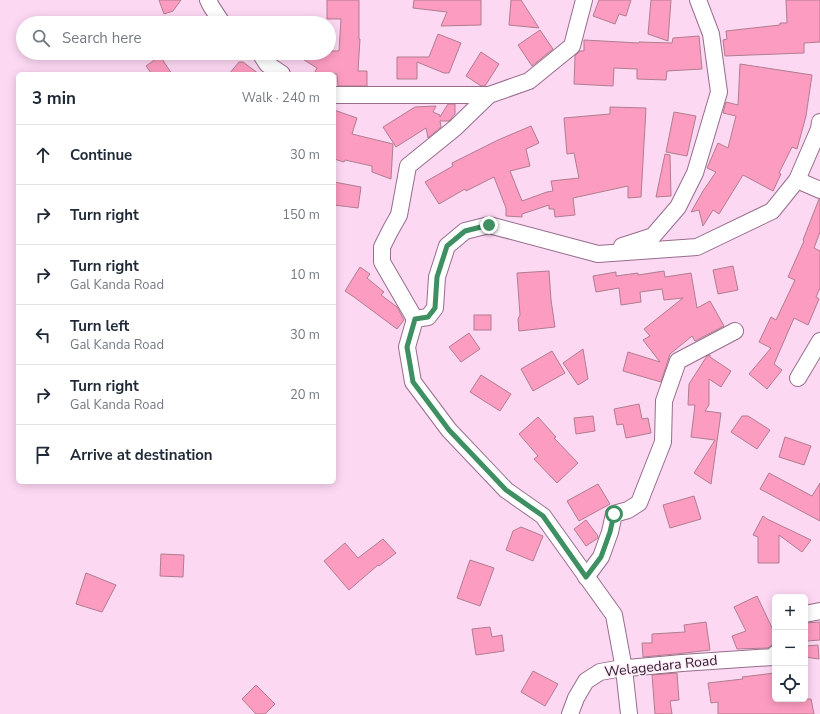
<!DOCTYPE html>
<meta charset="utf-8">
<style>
body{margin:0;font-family:"Nunito Sans",sans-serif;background:#f6f6f7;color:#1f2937}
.controls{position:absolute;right:12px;bottom:12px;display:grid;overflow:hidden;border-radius:6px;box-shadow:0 2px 10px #0003}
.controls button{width:36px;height:36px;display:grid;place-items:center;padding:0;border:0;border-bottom:1px solid #e0e1e3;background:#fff;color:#1f2937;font:20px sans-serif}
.stop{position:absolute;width:12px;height:12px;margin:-9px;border:3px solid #3e9062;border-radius:50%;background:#fff}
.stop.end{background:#3e9062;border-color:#fff;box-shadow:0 1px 4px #0008}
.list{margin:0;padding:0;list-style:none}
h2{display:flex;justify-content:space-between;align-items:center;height:52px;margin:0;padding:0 16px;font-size:17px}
h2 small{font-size:13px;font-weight:400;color:#747a83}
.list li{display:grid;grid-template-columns:26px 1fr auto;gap:12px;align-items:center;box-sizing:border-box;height:60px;padding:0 16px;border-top:1px solid #e0e1e3}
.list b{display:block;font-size:15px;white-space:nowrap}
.list p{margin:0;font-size:13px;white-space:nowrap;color:#747a83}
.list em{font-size:13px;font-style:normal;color:#747a83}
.icon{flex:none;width:22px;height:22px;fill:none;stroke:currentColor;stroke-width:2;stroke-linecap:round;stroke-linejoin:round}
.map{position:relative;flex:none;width:820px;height:714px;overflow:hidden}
.search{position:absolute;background:#fff;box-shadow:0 2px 10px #0003;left:16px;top:16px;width:320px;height:44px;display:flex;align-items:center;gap:10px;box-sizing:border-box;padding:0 14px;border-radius:22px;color:#747a83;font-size:15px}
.panel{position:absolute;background:#fff;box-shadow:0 2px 10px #0003;left:16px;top:72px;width:320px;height:412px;border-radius:6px}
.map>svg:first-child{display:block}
.building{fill:#fc9cc0;stroke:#b07d8f}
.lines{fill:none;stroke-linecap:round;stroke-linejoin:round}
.minor-casing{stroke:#976d8c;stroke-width:18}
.minor{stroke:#fff;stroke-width:16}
.route{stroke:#3e9062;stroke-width:5}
.labels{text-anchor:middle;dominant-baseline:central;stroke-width:3;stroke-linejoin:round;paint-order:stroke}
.street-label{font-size:14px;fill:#2d1c29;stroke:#ffebf9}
</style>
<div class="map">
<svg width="820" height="714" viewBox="0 0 820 714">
<rect width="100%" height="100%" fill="#fdd8f3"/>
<!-- building -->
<g class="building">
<path d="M159,0h22l-8,11 -9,3z"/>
<path d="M327,0h32v39h1l-2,32h9v15h-29l-1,-12h-23l3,-6 -24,-15h36v-2h10l2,-32h-14z"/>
<path d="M414,0h67v25l-40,1 6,-14 -34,-4z"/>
<path d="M511,0h10l18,28 -30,-3z"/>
<path d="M599,0h32l-5,16 -7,-2 -4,10 -22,-8z"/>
<path d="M651,0h20l-3,41 -20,-7z"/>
<path d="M786,0h34v42l-16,1v10l-79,3 -2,-16 4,-1 -1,-8 54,-6v-2h7z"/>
<path d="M540,30l13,19 -21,17 -14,-21z"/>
<path d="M438,34l23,9 -12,30h-5l-27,-11v17h-20v-22h32z"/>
<path d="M699,36l3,33 -35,2 -1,9 -29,-1v-10l-23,-1 -1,18 -39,-2 1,-28 5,-5h4v-11l55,3v-1l33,1 1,-5z"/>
<path d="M481,52l18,12 -14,22h-4l-15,-10z"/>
<path d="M160,56l12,18h-20l-6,-8z"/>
<path d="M239,62h4l16,12h-30z"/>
<path d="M740,64l72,11 -6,41 -9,33 -5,-2 -13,26 2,1 -8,17 -30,-16 -24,39 -6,-4 -10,16 -4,-16 -8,2 12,-21 13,-19 -9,-4 11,-25 10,5 8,-32 -13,-3 3,-11 12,3z"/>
<path d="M448,104h7v10l-6,7h-9l1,6 -13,11 -2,-10 -30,19 -13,-20 32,-20 21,-1 -3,6 7,3v2z"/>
<path d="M610,107l36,1 -5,89 -13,1v-12l-55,12 2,17 -20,2 -1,-8h-5v-4l-27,9v3l-16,-1v-8l-12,-31 -28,14 -1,-2 -26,15 -14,-22 28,-16 -1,-3 46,-23 33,-14 8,17 -13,6 4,17 -20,5 12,30 25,-9 6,-1 -2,-10 28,-3 -5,-25 -7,1 -3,-36 46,-4z"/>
<path d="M334,110l23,8 -5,16 41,10 -2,35 -19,-7v-6l-27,-6 -1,2 -10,-3z"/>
<path d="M674,112l22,4 -9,40 -21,-4z"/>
<path d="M665,154l5,1 1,41 -15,1z"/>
<path d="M334,182l27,5 -3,21 -24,-3z"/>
<path d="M819,199h1v33l-6,16 6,3v37l-4,9 3,2 -11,26 -14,-7 -20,46 8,6 -15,19 -18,-15 22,-26 -12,-6 12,-25 5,3 19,-40 -7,-3 16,-36 -1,-1z"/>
<path d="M733,266l5,24 -20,4 -5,-24z"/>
<path d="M360,267l10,7 -3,4 17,14 -3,3 16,12 7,13 -7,9 -43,-32 -9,-6z"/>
<path d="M549,271l2,29 4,27 -36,4 -1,-12 2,-4 -3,-42z"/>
<path d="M664,271l1,6 26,-4 6,35 13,-7 14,25 -29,15 -3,-5 -22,18 -9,28 -38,-11 5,-19 32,10 -17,-22 7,-4 -6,-7 39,-31 -19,2 -2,-11 -22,3 1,10 -20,3 -2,-17 -23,4 -3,-16 23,-4v4l22,-3v2z"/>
<rect x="474" y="315" width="17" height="15"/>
<path d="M469,333l11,16 -19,13 -12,-15z"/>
<path d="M583,349l5,30 -10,6 -15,-22z"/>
<path d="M552,351l13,22 -32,18 -12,-22z"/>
<path d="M710,355v2l21,14 -10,16 -12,-8v26l-4,6 16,2 -10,71 -17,-11 21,-33 -24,-3 4,-32h-7l1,-21 18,-28z"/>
<path d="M481,375l30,19 -11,17 -30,-19z"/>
<path d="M639,404l3,15 6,-1 3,15 -25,5 -3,-14 -6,1 -3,-16z"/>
<path d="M593,416l2,15 -19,3 -2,-16z"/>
<path d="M742,416h6l22,14 -13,19 -26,-17z"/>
<path d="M538,417l18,20 -2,1 24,25 -21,20 -23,-24 4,-3 -19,-22z"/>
<path d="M785,437l26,9 -7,19 -25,-8z"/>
<path d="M769,473l43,23 8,-13v38l-60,-32z"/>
<path d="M598,484l12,20 -31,17 -12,-20z"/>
<path d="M694,496l7,23 -31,9 -7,-23z"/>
<path d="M763,516l4,3 44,21 -9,12 -23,-17v28h-21v-26l-5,-2z"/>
<path d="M586,520l12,16v2l-12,8 -12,-17z"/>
<path d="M521,527l22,9 -10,25 -27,-11 7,-19z"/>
<path d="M383,539l13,14 -17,13 -1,-1 -29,25 -25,-29 21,-18 13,15z"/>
<path d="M161,554l23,1 -1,22 -23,-1z"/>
<path d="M470,560l24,8 -14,38 -23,-8z"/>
<path d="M86,573l30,12 -14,27 -26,-8z"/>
<path d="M757,596l18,38 -3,11 -4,3 -31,1 -5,-13 14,-5 -12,-24z"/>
<path d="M706,622l4,28 -25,3 -42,4 -1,-14h10v-9l33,-2 -1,-7z"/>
<path d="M820,622v18l-13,1 -2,-18z"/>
<path d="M490,627l2,10 10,-2 2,16 -28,4 -4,-26z"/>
<path d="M818,645l1,14 -14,-2v-11z"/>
<path d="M533,671l25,13 -13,22 -24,-14z"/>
<path d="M677,673l2,27 -9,1 2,13h-17l-3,-39z"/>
<path d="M775,673v26h36l3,15h-96v-12l-7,1 -3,-20 35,-4 -1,-2z"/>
<path d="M256,685l19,19 -10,10h-9l-14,-15z"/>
</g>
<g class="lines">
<!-- minor casing -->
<g class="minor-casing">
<g id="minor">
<path d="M208,0l3,6 11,17"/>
<path d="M584,0l-12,46 -43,35 -40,14 -34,33 -47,38 -9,49 -9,16 -8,16v15l33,57 13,-2 7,-9 2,-31 10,-31 18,-15 24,-6 109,29 99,-7 75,-36 25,-31 22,-51 1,-7"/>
<path d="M260,53l7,11 15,10"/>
<path d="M334,95h155"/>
<path d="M797,180l23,10"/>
<path d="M622,246l31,-10 25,-29 17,-34 24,-81 -8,-58 -13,-34"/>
<path d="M415,319l-8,28 6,35 36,48 57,60 37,26 71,99 10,54 5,45"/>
<path d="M798,378l22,-37"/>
<path d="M586,577l15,-20 9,-25 4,-18 14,-4 11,-7 24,-61 1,-41 14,-40 57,-30"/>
<path d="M805,614l15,-3"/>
<path d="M570,714l6,-16 10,-17 14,-9 17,-3 65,-6 91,-6 2,-3"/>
</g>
</g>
<!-- minor -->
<use href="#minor" class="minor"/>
</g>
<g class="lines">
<!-- route -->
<path class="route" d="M489,225l-24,6 -18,15 -10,31 -2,31 -7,9 -13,2 -8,28 6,35 36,48 57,60 37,26 43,61 15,-20 9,-25 4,-18"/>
</g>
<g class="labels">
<!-- street labels -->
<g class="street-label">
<text transform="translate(661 666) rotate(-6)">Welagedara Road</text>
</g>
</g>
</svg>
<div class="controls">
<button>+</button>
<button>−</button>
<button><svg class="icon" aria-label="locate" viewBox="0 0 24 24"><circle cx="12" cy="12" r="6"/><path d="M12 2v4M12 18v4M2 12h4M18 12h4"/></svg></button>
</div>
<div class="stop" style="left:614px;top:514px"></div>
<div class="stop end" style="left:489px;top:225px"></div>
<div class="search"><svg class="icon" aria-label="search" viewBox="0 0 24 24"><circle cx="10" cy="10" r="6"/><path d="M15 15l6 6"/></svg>Search here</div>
<section class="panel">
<h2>3 min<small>Walk · 240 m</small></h2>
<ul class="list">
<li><svg class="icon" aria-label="ahead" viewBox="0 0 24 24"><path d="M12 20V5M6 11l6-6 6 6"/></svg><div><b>Continue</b></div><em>30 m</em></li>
<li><svg class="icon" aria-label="right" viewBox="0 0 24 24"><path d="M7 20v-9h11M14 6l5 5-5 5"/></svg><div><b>Turn right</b></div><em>150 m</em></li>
<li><svg class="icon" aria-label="right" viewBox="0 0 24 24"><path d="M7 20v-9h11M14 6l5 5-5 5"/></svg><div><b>Turn right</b><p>Gal Kanda Road</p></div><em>10 m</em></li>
<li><svg class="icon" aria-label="left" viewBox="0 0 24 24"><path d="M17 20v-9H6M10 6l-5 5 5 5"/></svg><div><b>Turn left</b><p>Gal Kanda Road</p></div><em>30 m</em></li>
<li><svg class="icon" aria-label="right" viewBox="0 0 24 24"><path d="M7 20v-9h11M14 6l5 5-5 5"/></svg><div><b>Turn right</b><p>Gal Kanda Road</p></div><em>20 m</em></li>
<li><svg class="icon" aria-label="arrive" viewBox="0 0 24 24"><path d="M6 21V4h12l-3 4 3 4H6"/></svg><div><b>Arrive at destination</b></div></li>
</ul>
</section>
</div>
